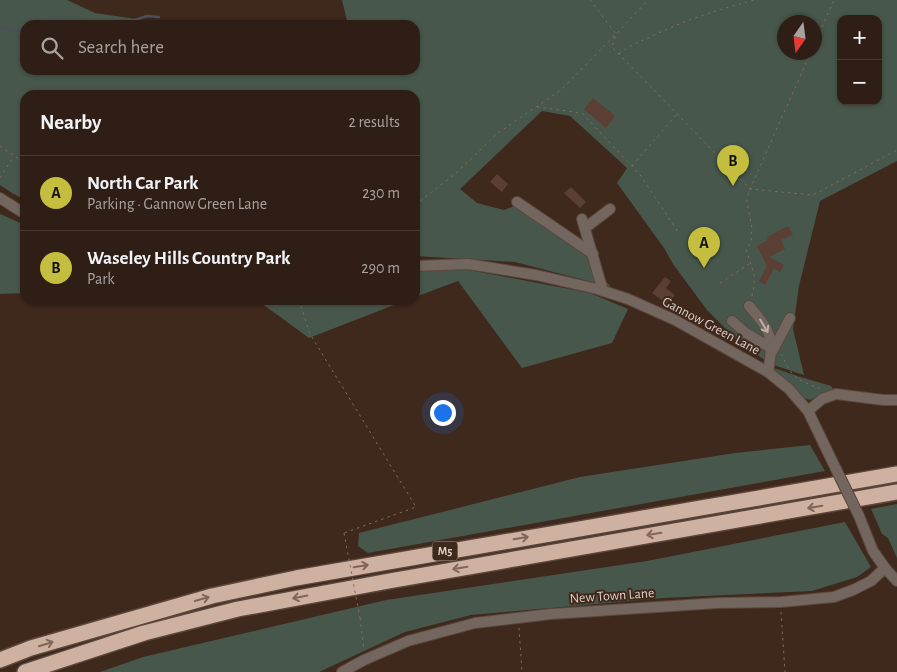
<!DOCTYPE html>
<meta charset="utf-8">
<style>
body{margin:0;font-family:"Alegreya Sans",sans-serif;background:#37271e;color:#f1f3f6}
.controls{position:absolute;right:15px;top:15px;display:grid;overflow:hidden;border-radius:10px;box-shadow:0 1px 4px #0004}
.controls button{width:45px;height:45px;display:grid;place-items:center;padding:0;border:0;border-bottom:1px solid #4a3c34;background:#2f1e15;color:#f1f3f6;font:25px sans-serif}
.compass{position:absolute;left:777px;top:15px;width:45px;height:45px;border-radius:50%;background:#2f1e15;box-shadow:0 1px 4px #0004;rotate:194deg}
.you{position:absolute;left:442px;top:412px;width:18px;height:18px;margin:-12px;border:4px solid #fff;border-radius:50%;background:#1a73e8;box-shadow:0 0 0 8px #1a73e833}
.badge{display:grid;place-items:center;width:32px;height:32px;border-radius:50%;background:#c4bd3e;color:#111;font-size:16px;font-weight:700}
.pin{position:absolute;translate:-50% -41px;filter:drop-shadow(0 1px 2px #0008)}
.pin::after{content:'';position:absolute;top:26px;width:18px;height:15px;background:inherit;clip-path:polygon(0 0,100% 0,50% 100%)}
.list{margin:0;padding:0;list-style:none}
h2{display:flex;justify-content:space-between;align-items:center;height:65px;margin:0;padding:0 20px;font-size:21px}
h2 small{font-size:16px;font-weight:400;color:#a7a2a0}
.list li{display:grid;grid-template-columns:32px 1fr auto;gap:15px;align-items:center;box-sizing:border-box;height:75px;padding:0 20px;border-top:1px solid #4a3c34}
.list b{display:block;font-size:19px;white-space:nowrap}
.list p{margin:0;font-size:16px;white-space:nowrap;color:#a7a2a0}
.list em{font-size:16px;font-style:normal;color:#a7a2a0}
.icon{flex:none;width:28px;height:28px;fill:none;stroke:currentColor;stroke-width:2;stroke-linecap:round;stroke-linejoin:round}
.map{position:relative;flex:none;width:897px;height:672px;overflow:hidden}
.search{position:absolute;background:#2f1e15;box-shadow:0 1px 4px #0004;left:20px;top:20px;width:400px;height:55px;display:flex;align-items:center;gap:12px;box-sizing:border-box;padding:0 18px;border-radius:15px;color:#a7a2a0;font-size:19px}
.panel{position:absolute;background:#2f1e15;box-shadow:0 1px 4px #0004;left:20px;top:90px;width:400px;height:215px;border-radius:15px}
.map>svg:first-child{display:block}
.green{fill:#47574b;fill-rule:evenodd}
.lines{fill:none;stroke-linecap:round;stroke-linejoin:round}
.stream{stroke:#4c505c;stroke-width:2.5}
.building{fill:#5b3e34}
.minor-casing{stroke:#5b463b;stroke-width:12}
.highway-casing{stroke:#5b463b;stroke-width:18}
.path{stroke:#806c62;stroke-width:1;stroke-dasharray:2.5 4;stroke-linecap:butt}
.minor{stroke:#72665f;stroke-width:10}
.highway{stroke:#cfb1a2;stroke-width:15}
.minor-bridge-casing{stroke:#5b463b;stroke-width:12;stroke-linecap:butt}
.path-bridge{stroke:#806c62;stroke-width:1;stroke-dasharray:2.5 4;stroke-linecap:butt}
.minor-bridge{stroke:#72665f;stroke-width:10}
.oneway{stroke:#bdafa7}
.oneway2{stroke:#806658}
.labels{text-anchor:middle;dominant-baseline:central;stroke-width:4;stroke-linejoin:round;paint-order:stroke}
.shield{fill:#3f281c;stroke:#ae9c93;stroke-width:1}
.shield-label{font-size:12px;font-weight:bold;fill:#ddcec6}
.street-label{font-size:14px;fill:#ddcec6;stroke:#3f281c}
</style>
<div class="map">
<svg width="897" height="672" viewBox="0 0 897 672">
<rect width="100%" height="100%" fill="#3f281c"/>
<!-- green -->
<g class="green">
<path d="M0,0h67l28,13 82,12h-152v45h390v-45h-67l-6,-25h555v161l-77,40 -21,85 -6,43 11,46 -34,-11 -31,-22 -32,-32 -34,-46 -9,-16 -47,-65 10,-15 -57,-52 -28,-5 -82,78 17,14 27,7 20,-8 61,44 18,32 8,9 -96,-25 -100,-6v-30l4,-5 -4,1v-127h-390v105l-13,-7 -12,-8zM841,19h37v82h-37zM784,22h30v30h-30z"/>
<path d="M0,214l25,11v68l-25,1z"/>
<path d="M459,268l131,25 38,16 -16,34 -90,25 -64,-87 -43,16v-26z"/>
<path d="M244,300h163l-98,38 -48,-35z"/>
<path d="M774,368l23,8 34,10 2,3 -23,11 -7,-2 -28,-23z"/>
<path d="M810,445l15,26 -457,82 -10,-7 1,-13 221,-56 155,-24z"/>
<path d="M897,504v54l-9,-20 -6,-4 -11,-25z"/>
<path d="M845,522l26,45 -14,10 -45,14 -148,7 -193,17 -66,17 -86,40h-219l43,-15 243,-57 261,-39z"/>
</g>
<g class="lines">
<!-- stream -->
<g class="stream">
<path d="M37,25c10,-4 22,-10 31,-3 12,-4 22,1 34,3"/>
<path d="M106,25l15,-1 26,-8 12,1"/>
<path d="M0,28l23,3h2"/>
</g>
</g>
<!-- building -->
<g class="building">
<path d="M593,98l22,18 -9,12 -22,-19z"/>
<path d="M497,174l11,10 -6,8 -12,-10z"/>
<path d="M571,187l15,15 -6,6 -16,-15z"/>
<path d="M788,226l5,9 -12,5 4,9 -16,8 15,8 -4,7 -6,-4 -9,17 -6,-4 8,-15 -10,-20 11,-6 -1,-3z"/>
<path d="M665,277l6,4 -5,7 9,7 -8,9 -15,-11z"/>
</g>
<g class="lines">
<!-- minor casing -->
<g class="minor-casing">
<g id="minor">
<path d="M0,198l25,16"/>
<path d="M517,202l76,52"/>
<path d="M582,219l21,72"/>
<path d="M585,228l25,-19"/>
<path d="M415,266l53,-2 68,11 61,14 31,10 47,21 93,52 21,17 19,22 28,58"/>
<path d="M749,306c23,25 25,33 19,66"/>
<path d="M732,321l14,12 25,15"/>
<path d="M772,352l18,-34"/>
<path d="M808,411l14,-12 14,-5 47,6h14"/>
<path d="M859,516l14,35 12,17 12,13"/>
<path d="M342,672l22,-12 44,-19 67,-18 76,-9 167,-11 63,-1 53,-5 19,-7 18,-9 14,-13"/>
</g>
</g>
<!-- highway casing -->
<g class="highway-casing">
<g id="highway">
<path d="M0,660l31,-12 181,-52 84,-18 601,-104"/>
<path d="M25,672l119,-39 94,-24 151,-28 508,-89"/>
</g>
</g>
<!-- path -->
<g class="path">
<path d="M590,0l26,34 -4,13 138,142 63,6 84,-45"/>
<path d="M814,45l20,-45"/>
<path d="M619,54c8,-7 17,-11 27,-15 34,-17 72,-30 109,-39"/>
<path d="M537,107l45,6 59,63 37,56"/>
<path d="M0,146l25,17"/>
<path d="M632,166l45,-52"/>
<path d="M0,178l14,-22"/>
<path d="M415,205l40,-31 43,-41 63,-43 55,-56 32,-34"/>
<path d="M720,283l29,-19"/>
<path d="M752,296l2,-10v-12l-8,-24 5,-8 1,-14 -5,-26v-4l3,-9 61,-137"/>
<path d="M299,300l11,34 106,173 -72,26"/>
<path d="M781,354c3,5 5,10 8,15 7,12 20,15 32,20"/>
<path d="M781,612l4,60"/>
<path d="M360,618l4,31"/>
<path d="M519,628l3,44"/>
</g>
<!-- minor -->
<use href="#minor" class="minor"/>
<!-- highway -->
<use href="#highway" class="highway"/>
<!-- minor-bridge casing -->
<g class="minor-bridge-casing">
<path id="minor-bridge" d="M836,469l23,47"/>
</g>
<!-- path-bridge -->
<path class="path-bridge" d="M344,533l16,85"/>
<!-- minor-bridge -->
<use href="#minor-bridge" class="minor-bridge"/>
</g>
<!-- one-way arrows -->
<defs><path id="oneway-shaft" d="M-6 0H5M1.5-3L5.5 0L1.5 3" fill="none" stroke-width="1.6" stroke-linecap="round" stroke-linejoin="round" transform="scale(1.25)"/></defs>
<use class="oneway" href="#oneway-shaft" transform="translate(764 326) rotate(59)"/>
<g class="oneway2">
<use href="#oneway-shaft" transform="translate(815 507) rotate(170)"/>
<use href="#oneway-shaft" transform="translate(654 534) rotate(170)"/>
<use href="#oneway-shaft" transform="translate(521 538) rotate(-9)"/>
<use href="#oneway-shaft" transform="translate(361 566) rotate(-10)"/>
<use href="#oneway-shaft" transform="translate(460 568) rotate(170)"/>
<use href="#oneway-shaft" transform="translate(300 597) rotate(169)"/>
<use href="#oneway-shaft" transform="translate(202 599) rotate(-16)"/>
<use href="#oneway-shaft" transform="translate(46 644) rotate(-17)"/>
</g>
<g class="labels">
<!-- shield labels -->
<rect class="shield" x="432.5" y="541.5" width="25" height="19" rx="4"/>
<g class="shield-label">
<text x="445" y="551">M5</text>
</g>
<!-- street labels -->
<g class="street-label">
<text transform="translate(711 326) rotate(28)">Gannow Green Lane</text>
<text transform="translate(612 596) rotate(-4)">New Town Lane</text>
</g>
</g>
</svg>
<div class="controls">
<button>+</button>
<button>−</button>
</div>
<svg class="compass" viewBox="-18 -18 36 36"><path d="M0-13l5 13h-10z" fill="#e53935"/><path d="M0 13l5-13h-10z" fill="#a7a2a0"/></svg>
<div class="you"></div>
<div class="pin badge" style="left:704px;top:268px">A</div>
<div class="pin badge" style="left:733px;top:186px">B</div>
<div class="search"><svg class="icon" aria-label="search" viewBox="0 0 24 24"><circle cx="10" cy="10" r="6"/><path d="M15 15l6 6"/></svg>Search here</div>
<section class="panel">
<h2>Nearby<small>2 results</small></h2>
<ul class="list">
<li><span class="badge">A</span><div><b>North Car Park</b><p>Parking · Gannow Green Lane</p></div><em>230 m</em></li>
<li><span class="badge">B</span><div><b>Waseley Hills Country Park</b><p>Park</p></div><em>290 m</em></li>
</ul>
</section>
</div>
